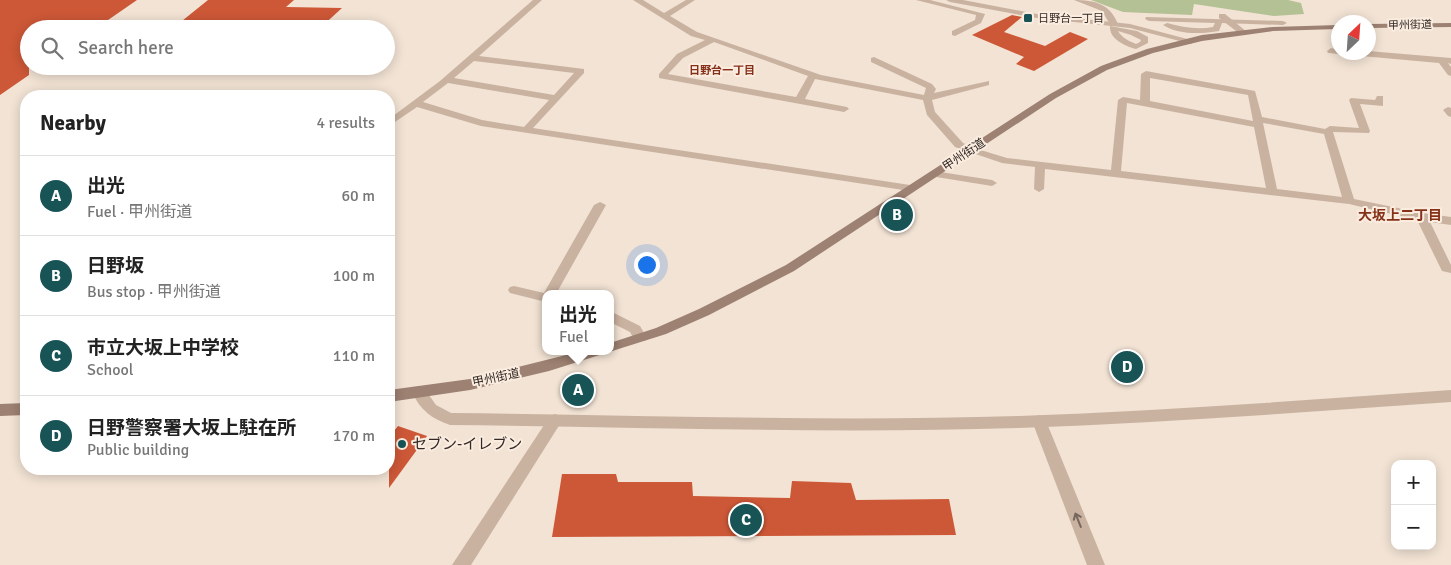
<!DOCTYPE html>
<meta charset="utf-8">
<style>
body{margin:0;font-family:Signika,"Noto Sans JP",sans-serif;background:#f6f6f6;color:#222}
.controls{position:absolute;right:15px;bottom:15px;display:grid;overflow:hidden;border-radius:10px;box-shadow:0 2px 12px #0003}
.controls button{width:45px;height:45px;display:grid;place-items:center;padding:0;border:0;border-bottom:1px solid #e0e0e0;background:#fff;color:#222;font:25px sans-serif}
.compass{position:absolute;left:1331px;top:15px;width:45px;height:45px;border-radius:50%;background:#fff;box-shadow:0 2px 12px #0003;rotate:25deg}
.you{position:absolute;left:646px;top:264px;width:18px;height:18px;margin:-12px;border:4px solid #fff;border-radius:50%;background:#1a73e8;box-shadow:0 0 0 8px #1a73e833}
.badge{display:grid;place-items:center;width:32px;height:32px;border-radius:50%;background:#185456;color:#fff;font-size:16px;font-weight:700}
.pin{position:absolute;translate:-50% -50%;border:2px solid #fff;box-shadow:0 1px 5px #0006}
.popup{position:absolute;left:542px;top:290px;width:72px;height:65px;box-sizing:border-box;display:grid;place-content:center;border-radius:10px;background:#fff;filter:drop-shadow(0 1px 4px #0005);font-size:16px;white-space:nowrap;color:#767676}
.popup b{font-size:19px;color:#222}
.popup::after{content:'';position:absolute;left:50%;top:100%;margin-left:-10px;border:10px solid transparent;border-top-color:#fff}
.list{margin:0;padding:0;list-style:none}
h2{display:flex;justify-content:space-between;align-items:center;height:65px;margin:0;padding:0 20px;font-size:21px}
h2 small{font-size:16px;font-weight:400;color:#767676}
.list li{display:grid;grid-template-columns:32px 1fr auto;gap:15px;align-items:center;box-sizing:border-box;height:80px;padding:0 20px;border-top:1px solid #e0e0e0}
.list b{display:block;font-size:19px;white-space:nowrap}
.list p{margin:0;font-size:16px;white-space:nowrap;color:#767676}
.list em{font-size:16px;font-style:normal;color:#767676}
.icon{flex:none;width:28px;height:28px;fill:none;stroke:currentColor;stroke-width:2;stroke-linecap:round;stroke-linejoin:round}
.map{position:relative;flex:none;width:1451px;height:565px;overflow:hidden}
.search{position:absolute;background:#fff;box-shadow:0 2px 12px #0003;left:20px;top:20px;width:375px;height:55px;display:flex;align-items:center;gap:12px;box-sizing:border-box;padding:0 18px;border-radius:28px;color:#767676;font-size:19px}
.panel{position:absolute;background:#fff;box-shadow:0 2px 12px #0003;left:20px;top:90px;width:375px;height:385px;border-radius:20px}
.map>svg:first-child{display:block}
.green{fill:#b3c194}
.building{fill:#cd5837}
.lines{fill:none;stroke-linecap:round;stroke-linejoin:round}
.pedestrian{fill:#cab2a0;fill-rule:evenodd}
.minor{fill:#cab2a0;fill-rule:evenodd}
.tertiary{fill:#cab2a0;fill-rule:evenodd}
.secondary{fill:#9d8172;fill-rule:evenodd}
.oneway{stroke:#77665c}
.poi-dot{fill:#185456;stroke:#faede0;stroke-width:2}
.labels{text-anchor:middle;dominant-baseline:central;stroke-width:4;stroke-linejoin:round;paint-order:stroke}
.far-poi-label{font-size:11px;fill:#332824;stroke:#faede0;text-anchor:start}
.far-street-label{font-size:11px;fill:#332824;stroke:#faede0}
.far-neighbourhood-label{font-size:11px;font-weight:bold;fill:#863019;stroke:#faede0}
.street-label{font-size:12px;fill:#332824;stroke:#faede0}
.neighbourhood-label{font-size:14px;font-weight:bold;fill:#863019;stroke:#faede0}
.near-poi-label{font-size:15px;fill:#332824;stroke:#faede0;text-anchor:start}
</style>
<div class="map">
<svg width="1451" height="565" viewBox="0 0 1451 565">
<rect width="100%" height="100%" fill="#f2e3d4"/>
<!-- green -->
<path class="green" d="M1091,0h197l13,3 3,11 -30,2 -80,-12 -2,11 -69,-3z"/>
<!-- building -->
<g class="building">
<path d="M0,0h137l-42,29h-66v46l-29,20z"/>
<path d="M208,0h86l-8,7 56,1 -23,21h-147z"/>
<path d="M1012,15l10,2 -18,15 41,14 25,-14 18,7 -54,32 -18,-7 8,-7 -52,-22z"/>
<path d="M398,426l29,10 -38,52v-51z"/>
<path d="M562,474h54l2,8h74l1,14 97,2 2,-17 59,2 5,17 93,-1 7,36 -404,2z"/>
</g>
<g class="lines">
<!-- pedestrian -->
<g class="pedestrian">
<path d="M1146,17l137,4 4,2 -4,2 -61,-2 -3,8c-17,3 -41,4 -56,-6l4,-2c15,4 30,7 46,4l2,-4 -66,-2 -4,-2z"/>
<path d="M1110,26l27,5 11,6v6l-12,6c-11,-3 -27,-10 -26,-23zM1118,31l13,4 10,5 -1,2 -4,2c-7,-3 -14,-6 -18,-13z"/>
</g>
<!-- minor -->
<g class="minor">
<path d="M533,0h9l-63,56 105,13v4l-51,55 377,57 5,3 -5,3 -429,-65 -64,-19 -28,19v-7l51,-38zM474,61l100,12 -20,22 -100,-17zM448,83l101,17 -25,27 -42,-7 -59,-18z"/>
<path d="M633,0h10l21,13 22,-13h9l-25,16 27,16 124,43 103,20 2,-7 -55,-26v-4l3,-1 58,27 4,5 -2,4 55,-12v4l-57,15 3,12 28,31 11,5 33,10 104,12 7,-70 5,-3 17,3 1,-26 5,-3 109,20 7,26 63,12 5,-3 29,2 -10,-28 2,-2 24,2 2,-4h6v10l-23,-2 10,27 -1,2 -36,-1 21,67 68,14 29,4v8l-21,-3 21,43v8l-9,-2 -25,-51 -68,-16 -304,-35 -1,20 -5,3 -5,-3 1,-22 -33,-4 -47,-16 -28,-32 -4,-15 -108,-21 -10,20 42,8 2,2 -5,3 -185,-34v-4l18,-20 28,-14 -14,-4zM714,42l94,34 -12,21 -128,-23 15,-16zM1150,78l98,17 5,26 -103,-20zM1127,103l127,24 12,61 -145,-17zM1263,123l61,11 18,63 -65,-8z"/>
<path d="M916,0h14l55,14 -4,9 -26,13 -3,-1v-4l23,-11 1,-5z"/>
<path d="M1074,0c21,0 36,4 44,24l-7,2 -9,-15z"/>
<path d="M1219,14h6l22,18 -7,2 -21,-16z"/>
<path d="M1331,48l7,2v2l30,-1 83,7v6l-3,-1 3,4v9l-3,-1 -9,-12 -111,-10 -1,-2z"/>
<path d="M1448,107l3,1v9l-3,-1 -5,-6z"/>
<path d="M934,171l58,9 5,3 -5,3 -62,-10 -1,-2 1,-2z"/>
<path d="M600,202l6,3 -50,89h-10v8l-36,-9 -2,-3 2,-3 4,-1 30,7 50,-88z"/>
<path d="M610,311l30,15 7,12 -2,3h-10l-5,-9 -20,-10z"/>
<path d="M555,414l5,2 2,4 -2,4 -89,141h-19l98,-149z"/>
<path d="M1039,415l5,2 2,4 59,144h-18l-55,-144 2,-4z"/>
</g>
<!-- tertiary -->
<g class="tertiary">
<path d="M946,0h17l74,14 93,10 65,17 -4,3 -61,-16 -93,-10 -87,-16z"/>
<path d="M419,386l5,2 12,17 15,8c189,2 379,9 568,3 145,-5 288,-16 432,-26v12c-144,10 -288,21 -432,26 -190,6 -380,-1 -569,-3 -18,-6 -30,-15 -38,-33l2,-4z"/>
</g>
<!-- secondary -->
<g class="secondary">
<path d="M1451,23v4l-83,1v-4z"/>
<path d="M1338,25v4l-65,2 -71,10 -49,12 -46,17 -51,28 -262,173 -85,44 -43,19 -117,37 -79,19 -81,12v-12l81,-11 112,-28h28v-8l46,-15 43,-19 87,-44 264,-171 51,-28 46,-17 55,-14 71,-8z"/>
<path d="M26,403v12l-26,1v-12z"/>
</g>
</g>
<!-- one-way arrows -->
<defs><path id="oneway-shaft" d="M-6 0H5M1.5-3L5.5 0L1.5 3" fill="none" stroke-width="1.6" stroke-linecap="round" stroke-linejoin="round" transform="scale(1.25)"/></defs>
<use class="oneway" href="#oneway-shaft" transform="translate(1078 520) rotate(-112)"/>
<!-- markers -->
<g class="poi-dot">
<rect x="1023" y="13" width="10" height="10" rx="2.5"/>
<circle cx="402" cy="444" r="5"/>
</g>
<g class="labels">
<!-- far-poi labels -->
<g class="far-poi-label">
<text x="1038" y="18">日野台一丁目</text>
</g>
<!-- far-street labels -->
<g class="far-street-label">
<text transform="translate(1410 25) rotate(-1)">甲州街道</text>
</g>
<!-- far-neighbourhood labels -->
<g class="far-neighbourhood-label">
<text x="722" y="70">日野台一丁目</text>
</g>
<!-- street labels -->
<g class="street-label">
<text transform="translate(964 155) rotate(-34)">甲州街道</text>
<text transform="translate(496 378) rotate(-12)">甲州街道</text>
</g>
<!-- neighbourhood labels -->
<g class="neighbourhood-label">
<text x="1400" y="215">大坂上二丁目</text>
</g>
<!-- near-poi labels -->
<g class="near-poi-label">
<text x="412" y="444">セブン-イレブン</text>
</g>
</g>
</svg>
<div class="controls">
<button>+</button>
<button>−</button>
</div>
<svg class="compass" viewBox="-18 -18 36 36"><path d="M0-13l5 13h-10z" fill="#e53935"/><path d="M0 13l5-13h-10z" fill="#767676"/></svg>
<div class="you"></div>
<div class="pin badge" style="left:578px;top:390px">A</div>
<div class="popup"><b>出光</b>Fuel</div>
<div class="pin badge" style="left:897px;top:215px">B</div>
<div class="pin badge" style="left:746px;top:520px">C</div>
<div class="pin badge" style="left:1127px;top:367px">D</div>
<div class="search"><svg class="icon" aria-label="search" viewBox="0 0 24 24"><circle cx="10" cy="10" r="6"/><path d="M15 15l6 6"/></svg>Search here</div>
<section class="panel">
<h2>Nearby<small>4 results</small></h2>
<ul class="list">
<li><span class="badge">A</span><div><b>出光</b><p>Fuel · 甲州街道</p></div><em>60 m</em></li>
<li><span class="badge">B</span><div><b>日野坂</b><p>Bus stop · 甲州街道</p></div><em>100 m</em></li>
<li><span class="badge">C</span><div><b>市立大坂上中学校</b><p>School</p></div><em>110 m</em></li>
<li><span class="badge">D</span><div><b>日野警察署大坂上駐在所</b><p>Public building</p></div><em>170 m</em></li>
</ul>
</section>
</div>
